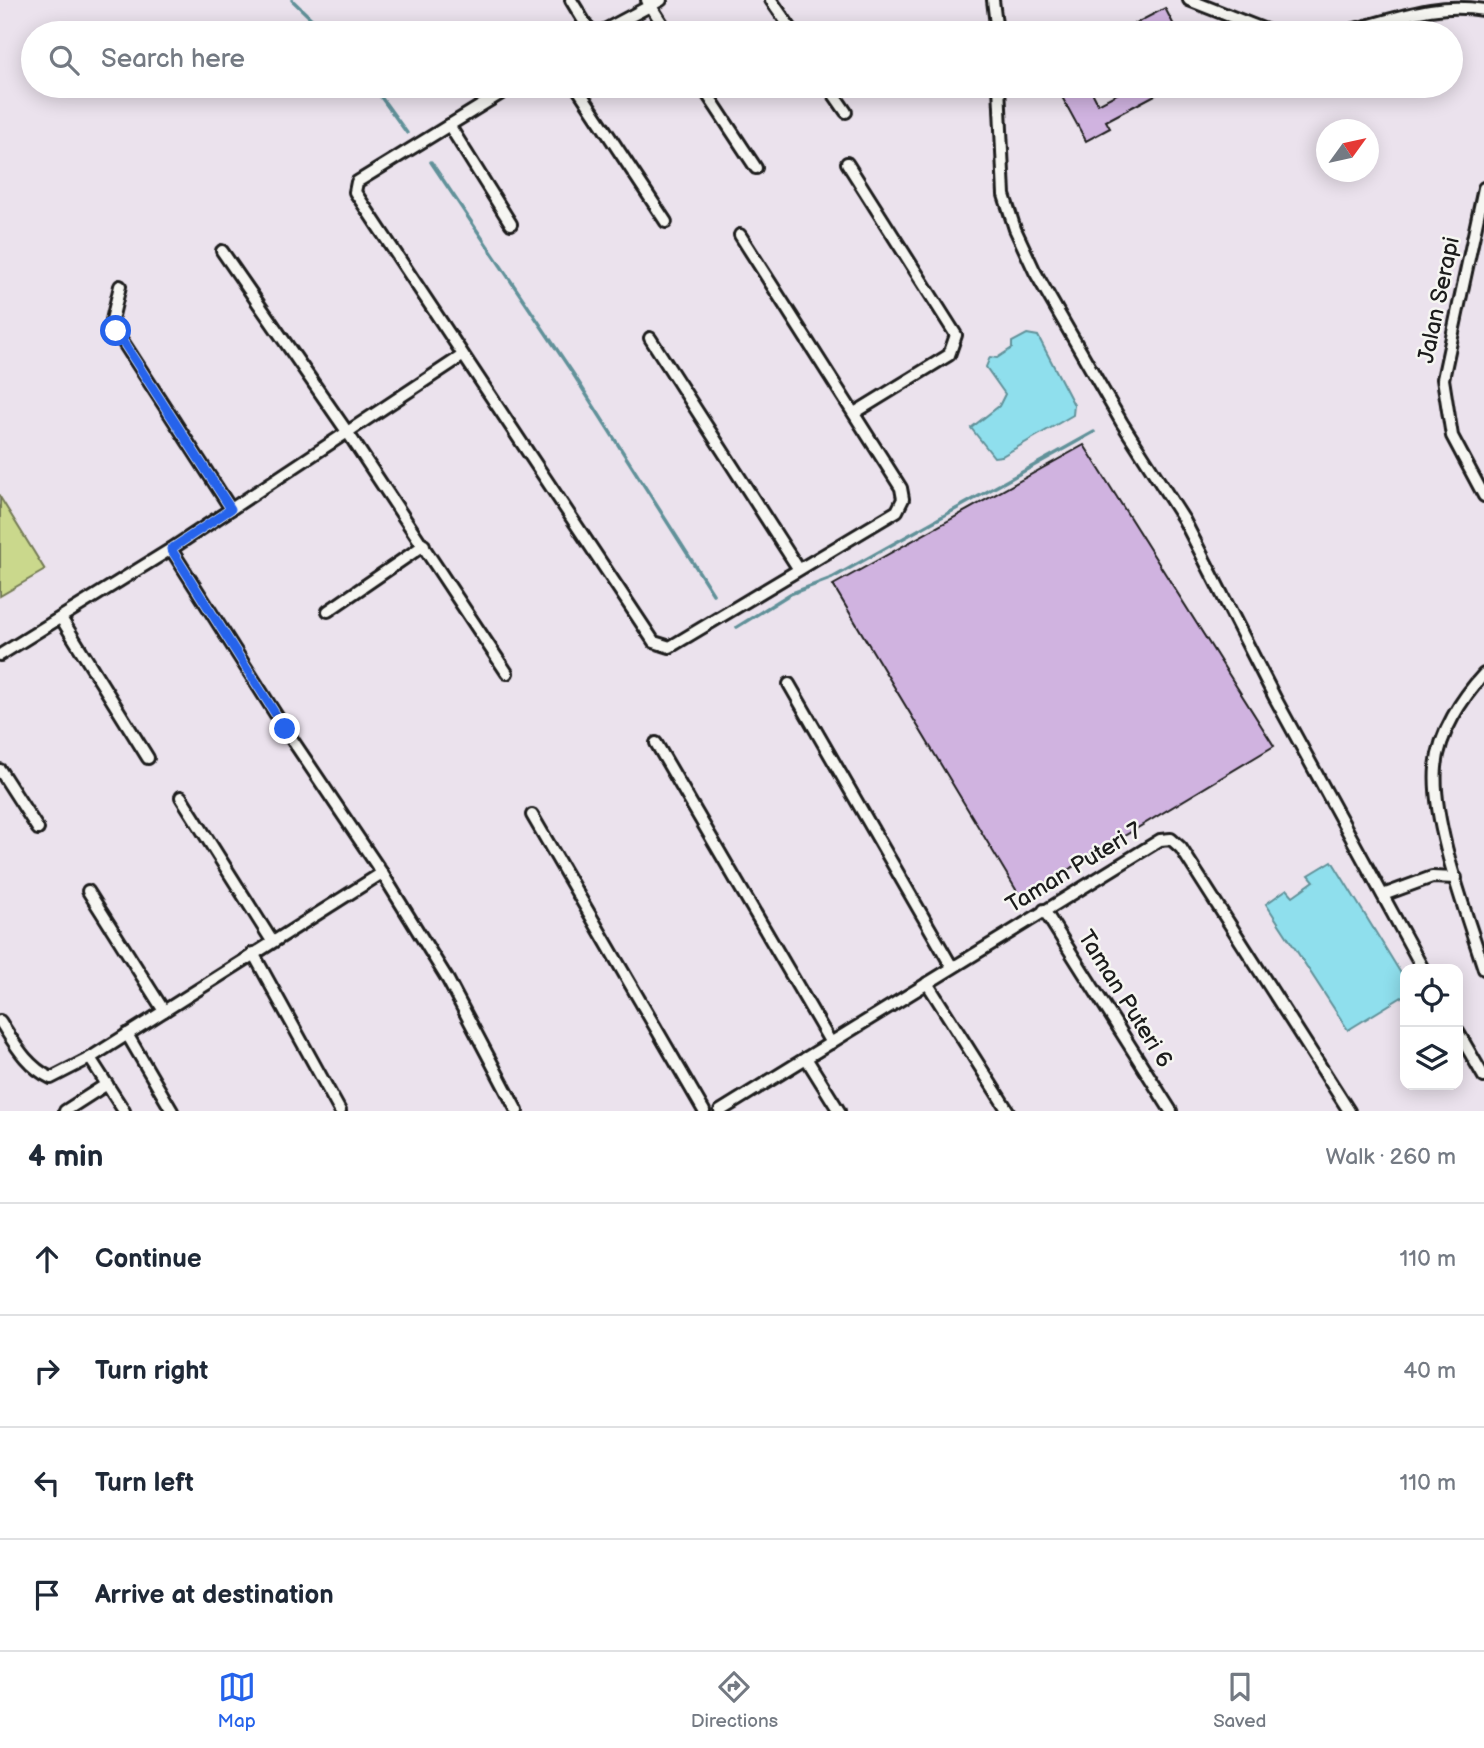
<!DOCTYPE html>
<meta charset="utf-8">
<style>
body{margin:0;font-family:"Balsamiq Sans",sans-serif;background:#f2f2f3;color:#1f2937}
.controls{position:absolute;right:21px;bottom:21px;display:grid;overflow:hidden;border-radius:14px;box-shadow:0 4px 18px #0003}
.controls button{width:63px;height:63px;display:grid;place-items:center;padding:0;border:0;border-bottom:2px solid #e0e1e3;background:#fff;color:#1f2937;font:35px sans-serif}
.compass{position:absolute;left:1316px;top:119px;width:63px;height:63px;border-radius:50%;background:#fff;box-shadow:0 4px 18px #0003;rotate:57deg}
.stop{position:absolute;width:21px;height:21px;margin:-16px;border:5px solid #2563eb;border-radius:50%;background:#fff}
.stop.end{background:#2563eb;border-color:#fff;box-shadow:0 2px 7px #0008}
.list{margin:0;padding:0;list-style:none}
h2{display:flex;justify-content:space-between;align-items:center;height:91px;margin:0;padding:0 28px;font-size:30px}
h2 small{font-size:23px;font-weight:400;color:#747a83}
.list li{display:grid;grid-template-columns:46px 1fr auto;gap:21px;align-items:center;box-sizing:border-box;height:112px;padding:0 28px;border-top:2px solid #e0e1e3}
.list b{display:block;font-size:26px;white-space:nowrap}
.list em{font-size:23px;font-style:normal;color:#747a83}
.icon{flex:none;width:38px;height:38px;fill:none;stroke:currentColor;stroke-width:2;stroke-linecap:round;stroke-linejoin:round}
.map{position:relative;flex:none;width:1484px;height:1111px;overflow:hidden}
.search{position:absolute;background:#fff;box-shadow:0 4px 18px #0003;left:21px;right:21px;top:21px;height:77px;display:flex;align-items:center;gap:18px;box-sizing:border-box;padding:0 24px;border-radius:38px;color:#747a83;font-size:26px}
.sheet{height:539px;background:#fff}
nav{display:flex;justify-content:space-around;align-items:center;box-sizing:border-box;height:98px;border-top:2px solid #e0e1e3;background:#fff;font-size:19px;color:#747a83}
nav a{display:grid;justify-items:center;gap:4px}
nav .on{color:#2563eb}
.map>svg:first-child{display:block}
.green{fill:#cad88c;stroke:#737a54;stroke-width:2}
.water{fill:#8fdfed;stroke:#619199;stroke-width:2}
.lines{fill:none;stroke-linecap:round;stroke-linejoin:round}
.stream{stroke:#619199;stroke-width:3.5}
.building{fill:#d0b3e0;stroke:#1c1c1c;stroke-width:2}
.street-casing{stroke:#1c1c1c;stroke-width:16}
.street{stroke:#f6f6f2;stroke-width:10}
.route{stroke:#2563eb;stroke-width:9}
.labels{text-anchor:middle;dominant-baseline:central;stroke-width:5;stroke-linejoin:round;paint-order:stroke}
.street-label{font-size:23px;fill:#1c1c1c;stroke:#f6f6f2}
</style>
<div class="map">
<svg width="1484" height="1111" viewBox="0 0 1484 1111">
<rect width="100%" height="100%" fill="#ebe2ed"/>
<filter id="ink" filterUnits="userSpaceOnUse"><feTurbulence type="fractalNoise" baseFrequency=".0143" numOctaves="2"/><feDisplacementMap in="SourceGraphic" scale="14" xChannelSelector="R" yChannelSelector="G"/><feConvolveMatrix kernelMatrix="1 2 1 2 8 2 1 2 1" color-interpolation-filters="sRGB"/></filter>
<g filter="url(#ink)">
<!-- green -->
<path class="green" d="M0,497l45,73 -45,26z"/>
<!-- water -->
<g class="water">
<path d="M1027,334l11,2 36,69 -1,10 -71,41 -8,1 -23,-29 28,-22 6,-12 -19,-27 4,-10 7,1 15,-10v-6z"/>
<path d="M1332,861l73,119v15l-57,35 -82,-126 21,-15 6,7 21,-15 -5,-6z"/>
</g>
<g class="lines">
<!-- stream -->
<g class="stream">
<path d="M292,0l34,33"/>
<path d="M373,86l34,47"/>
<path d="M431,162l141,210 141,222"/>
<path d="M737,627l53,-33 42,-16 262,-146"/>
</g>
</g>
<!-- building -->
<g class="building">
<path d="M1165,8l13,25h-18l-2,-4 -7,4h-34z"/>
<path d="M1056,86h33l9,18 34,-18h40l-66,35 4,7 -24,13z"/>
<path d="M1084,445l190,301 -253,152 -188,-313z"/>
</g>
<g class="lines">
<!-- street casing -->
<g class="street-casing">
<g id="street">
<path d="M571,0l20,33"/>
<path d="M647,0l21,33"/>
<path d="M771,0l23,33"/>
<path d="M993,0l4,33"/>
<path d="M1189,0l84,33"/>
<path d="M599,33l62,-33"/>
<path d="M1338,33c54,-11 90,-32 146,-23"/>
<path d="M513,86l-156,96 -2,10 299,450 16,5 227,-136 6,-12 -2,-11 -161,-253"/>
<path d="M576,86l90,136"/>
<path d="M702,86l54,82"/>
<path d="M828,86l18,26"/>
<path d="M999,86l5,109 11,34 20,43 87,151 62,97 91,178 148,271"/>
<path d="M449,125l62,99"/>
<path d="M847,163l109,172 -7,20 -93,57"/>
<path d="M1484,188l-41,191 9,57 32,60"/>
<path d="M222,251l126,182 159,240"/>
<path d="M120,286l-8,34 4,11 115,178"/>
<path d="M650,338l148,230"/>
<path d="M328,611l96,-66"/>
<path d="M61,618l87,140"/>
<path d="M0,655l171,-106 291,-193"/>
<path d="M1484,674c-22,24 -45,59 -48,93 -5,55 31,148 48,202"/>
<path d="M789,684l163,283"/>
<path d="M656,743l175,300"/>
<path d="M0,770l38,59"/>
<path d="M181,797l91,144"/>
<path d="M532,815l172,296"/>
<path d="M382,873l66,107 69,131"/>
<path d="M88,891l76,120"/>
<path d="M1383,895l49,-18 24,1"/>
<path d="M1044,910l127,201"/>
<path d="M253,953l87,158"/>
<path d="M927,983l81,128"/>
<path d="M0,1021c15,23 26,45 51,57l39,-20 292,-185 -97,-144 -114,-180"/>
<path d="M1458,1032l26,45"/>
<path d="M127,1034l45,77"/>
<path d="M90,1058l34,53"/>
<path d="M806,1058l33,53"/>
<path d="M65,1111l42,-27"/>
<path d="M720,1111l440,-271 11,-1 10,9 168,263"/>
</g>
</g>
<!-- street -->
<use href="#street" class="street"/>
</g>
</g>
<g class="lines" filter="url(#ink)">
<!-- route -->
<path class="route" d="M116,331l115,178 -60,40 114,180"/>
</g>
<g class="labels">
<!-- street labels -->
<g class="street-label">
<text transform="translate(1439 300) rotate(-78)">Jalan Serapi</text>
<text transform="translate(1074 868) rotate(-31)">Taman Puteri 7</text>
<text transform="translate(1125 999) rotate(58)">Taman Puteri 6</text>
</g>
</g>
</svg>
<div class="controls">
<button><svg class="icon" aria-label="locate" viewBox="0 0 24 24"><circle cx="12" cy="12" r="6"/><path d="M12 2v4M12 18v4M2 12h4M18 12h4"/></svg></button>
<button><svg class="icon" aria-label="layers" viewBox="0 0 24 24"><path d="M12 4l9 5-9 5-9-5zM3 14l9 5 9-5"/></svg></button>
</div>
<svg class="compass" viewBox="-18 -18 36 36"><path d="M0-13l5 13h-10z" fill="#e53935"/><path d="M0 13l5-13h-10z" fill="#747a83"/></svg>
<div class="stop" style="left:116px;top:331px"></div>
<div class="stop end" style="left:285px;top:729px"></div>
<div class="search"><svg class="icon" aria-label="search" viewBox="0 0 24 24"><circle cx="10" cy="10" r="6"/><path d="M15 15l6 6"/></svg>Search here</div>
</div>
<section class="sheet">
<h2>4 min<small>Walk · 260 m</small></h2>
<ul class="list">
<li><svg class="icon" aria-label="ahead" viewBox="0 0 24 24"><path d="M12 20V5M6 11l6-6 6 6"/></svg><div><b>Continue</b></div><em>110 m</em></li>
<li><svg class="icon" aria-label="right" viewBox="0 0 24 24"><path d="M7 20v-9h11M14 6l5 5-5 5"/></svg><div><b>Turn right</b></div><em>40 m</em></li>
<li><svg class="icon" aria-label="left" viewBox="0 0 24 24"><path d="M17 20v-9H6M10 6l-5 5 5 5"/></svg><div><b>Turn left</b></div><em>110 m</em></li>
<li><svg class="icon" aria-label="arrive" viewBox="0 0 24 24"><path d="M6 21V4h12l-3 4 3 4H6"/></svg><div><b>Arrive at destination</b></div></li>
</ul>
</section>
<nav>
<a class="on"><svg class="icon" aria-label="map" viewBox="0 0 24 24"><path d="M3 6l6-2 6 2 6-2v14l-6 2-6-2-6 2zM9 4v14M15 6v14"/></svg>Map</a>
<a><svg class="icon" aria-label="directions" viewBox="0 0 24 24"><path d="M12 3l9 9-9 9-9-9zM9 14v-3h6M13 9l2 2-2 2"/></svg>Directions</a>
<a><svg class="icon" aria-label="saved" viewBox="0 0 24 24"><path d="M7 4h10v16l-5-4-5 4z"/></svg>Saved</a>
</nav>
